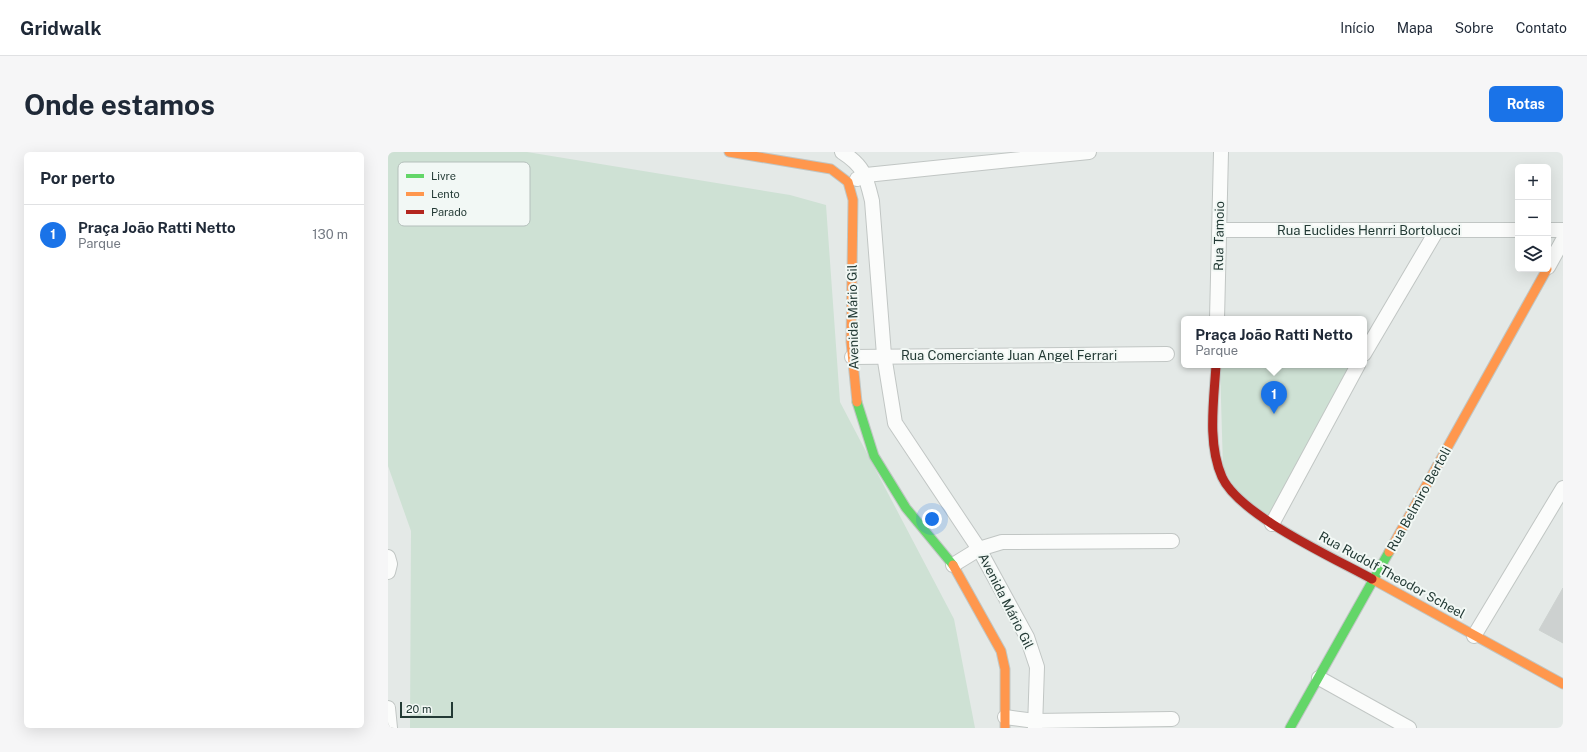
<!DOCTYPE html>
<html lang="pt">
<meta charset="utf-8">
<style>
body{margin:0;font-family:"Public Sans",sans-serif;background:#f6f6f7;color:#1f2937}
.controls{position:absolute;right:12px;top:12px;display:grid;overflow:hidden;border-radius:6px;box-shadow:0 4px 16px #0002}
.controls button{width:36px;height:36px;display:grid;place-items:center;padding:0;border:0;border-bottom:1px solid #e0e1e3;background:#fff;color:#1f2937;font:20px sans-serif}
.scale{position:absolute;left:12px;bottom:10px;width:53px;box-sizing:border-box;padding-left:4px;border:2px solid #233a35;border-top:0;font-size:11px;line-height:14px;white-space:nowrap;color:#233a35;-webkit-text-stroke:3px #f2f8f5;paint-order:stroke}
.you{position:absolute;left:544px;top:367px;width:14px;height:14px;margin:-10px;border:3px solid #fff;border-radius:50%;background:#1a73e8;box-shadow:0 0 0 6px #1a73e833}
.badge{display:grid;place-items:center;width:26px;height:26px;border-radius:50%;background:#1a73e8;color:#fff;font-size:13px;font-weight:700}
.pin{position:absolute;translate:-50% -33px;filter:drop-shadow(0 1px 2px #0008)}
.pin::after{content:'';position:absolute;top:21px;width:14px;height:12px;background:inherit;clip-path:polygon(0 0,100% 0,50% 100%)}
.popup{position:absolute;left:793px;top:164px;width:186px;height:52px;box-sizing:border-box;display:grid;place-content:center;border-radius:6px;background:#fff;filter:drop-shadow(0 1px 3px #0005);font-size:13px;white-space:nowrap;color:#747a83}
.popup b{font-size:15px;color:#1f2937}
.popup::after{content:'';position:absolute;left:50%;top:100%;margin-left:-8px;border:8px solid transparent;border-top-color:#fff}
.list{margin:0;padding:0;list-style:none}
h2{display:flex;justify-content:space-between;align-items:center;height:52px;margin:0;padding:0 16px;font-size:17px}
h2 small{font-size:13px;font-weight:400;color:#747a83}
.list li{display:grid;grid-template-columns:26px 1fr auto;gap:12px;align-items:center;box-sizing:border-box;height:60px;padding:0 16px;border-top:1px solid #e0e1e3}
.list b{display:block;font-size:15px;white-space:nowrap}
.list p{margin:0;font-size:13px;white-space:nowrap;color:#747a83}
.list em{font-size:13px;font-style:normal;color:#747a83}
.icon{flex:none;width:22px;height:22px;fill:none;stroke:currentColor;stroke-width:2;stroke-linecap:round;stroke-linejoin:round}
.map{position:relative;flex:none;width:1175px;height:576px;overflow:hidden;border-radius:6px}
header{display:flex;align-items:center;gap:24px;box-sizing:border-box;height:56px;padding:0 20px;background:#fff;border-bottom:1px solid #e0e1e3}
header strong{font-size:19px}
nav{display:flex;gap:22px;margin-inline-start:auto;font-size:14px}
.intro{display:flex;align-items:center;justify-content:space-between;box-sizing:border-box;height:96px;padding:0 24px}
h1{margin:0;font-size:28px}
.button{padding:10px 18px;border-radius:6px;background:#1a73e8;color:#fff;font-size:14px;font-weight:700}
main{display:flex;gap:24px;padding:0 24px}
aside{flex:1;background:#fff;border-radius:6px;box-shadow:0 4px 16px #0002}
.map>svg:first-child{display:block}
.green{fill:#cee1d4}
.building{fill:#cdd1d0;stroke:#cdd2d0}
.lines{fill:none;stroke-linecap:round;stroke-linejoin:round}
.street-casing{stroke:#c1c6c4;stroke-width:16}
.fast-casing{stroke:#c0c6c4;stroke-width:11}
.slow-casing{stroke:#c0c6c4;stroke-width:11}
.jam-casing{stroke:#c0c6c4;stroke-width:11}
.street{stroke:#fbfcfb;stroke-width:14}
.fast{stroke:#63d668;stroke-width:9}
.slow{stroke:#ff974d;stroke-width:9}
.jam{stroke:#b3261e;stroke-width:9}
.labels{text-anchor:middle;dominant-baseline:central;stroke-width:4;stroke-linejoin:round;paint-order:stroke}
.street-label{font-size:13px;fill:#233a35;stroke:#f2f8f5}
.key{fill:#f2f8f5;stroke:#b4bfbb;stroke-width:1}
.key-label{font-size:11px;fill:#233a35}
</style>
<header>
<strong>Gridwalk</strong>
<nav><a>Início</a><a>Mapa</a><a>Sobre</a><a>Contato</a></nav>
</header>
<div class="intro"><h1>Onde estamos</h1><a class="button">Rotas</a></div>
<main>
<aside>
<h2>Por perto<small></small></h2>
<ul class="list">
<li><span class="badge">1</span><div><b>Praça João Ratti Netto</b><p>Parque</p></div><em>130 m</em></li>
</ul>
</aside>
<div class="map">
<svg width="1175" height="576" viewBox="0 0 1175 576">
<rect width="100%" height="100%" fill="#e4e9e7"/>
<!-- green -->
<g class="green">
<path d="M0,0h139l263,43 36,10 14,197 114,217 21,109h-565l1,-197 -23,-65z"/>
<path d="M832,213h131l-79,153 -34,-25 -15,-25z"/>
</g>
<!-- building -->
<path class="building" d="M1175,436v55l-24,-13z"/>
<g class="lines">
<!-- street casing -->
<g class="street-casing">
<g id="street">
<path d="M454,0c22,14 24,24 30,49l12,154 11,68 84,126 48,88 10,30 -2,61"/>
<path d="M469,27l9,-4 223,-23"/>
<path d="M832,78h298"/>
<path d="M1160,78h15"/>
<path d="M1160,115l15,-27"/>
<path d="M829,167l4,-167"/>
<path d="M976,202l73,-124"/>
<path d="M464,205l315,-3"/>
<path d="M884,372l86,-159"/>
<path d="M0,405l2,7 -2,8"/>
<path d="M565,413l26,-16 23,-7 170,-1"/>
<path d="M1086,484l89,-148"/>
<path d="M931,526l90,50"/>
<path d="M0,556l2,20"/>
<path d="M617,565l30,4 137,-2"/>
</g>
</g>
<!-- fast casing -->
<g class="fast-casing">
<g id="fast">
<path d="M469,250l17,54 32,52 47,57"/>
<path d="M902,576l99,-176"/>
</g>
</g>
<!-- slow casing -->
<g class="slow-casing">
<g id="slow">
<path d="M341,0l102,17 17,13 5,18 -2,142 6,60"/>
<path d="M1001,400l158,-283"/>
<path d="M565,413l48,86 4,18v59"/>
<path d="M984,427l191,105"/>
</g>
</g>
<!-- jam casing -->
<g class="jam-casing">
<path id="jam" d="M828,213c-2,35 -9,78 6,112 17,38 112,81 150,102"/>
</g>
<!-- street -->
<use href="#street" class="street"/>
<!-- fast -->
<use href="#fast" class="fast"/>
<!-- slow -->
<use href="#slow" class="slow"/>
<!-- jam -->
<use href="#jam" class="jam"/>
</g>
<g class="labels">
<!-- street labels -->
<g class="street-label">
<text x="981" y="78">Rua Euclides Henrri Bortolucci</text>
<text transform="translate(831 84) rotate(-89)">Rua Tamoio</text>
<text transform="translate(465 165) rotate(-91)">Avenida Mário Gil</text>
<text x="621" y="203">Rua Comerciante Juan Angel Ferrari</text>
<text transform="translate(1031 347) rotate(-61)">Rua Belmiro Bertoli</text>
<text transform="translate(1004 423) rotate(29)">Rua Rudolf Theodor Scheel</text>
<text transform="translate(618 449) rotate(63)">Avenida Mário Gil</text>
</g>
</g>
<!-- legend -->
<rect x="10" y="10" width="132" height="64" rx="6" class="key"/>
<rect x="18" y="22" width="18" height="4" fill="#63d668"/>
<rect x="18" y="40" width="18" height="4" fill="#ff974d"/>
<rect x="18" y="58" width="18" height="4" fill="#b3261e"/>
<g class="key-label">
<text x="43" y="28">Livre</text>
<text x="43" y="46">Lento</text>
<text x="43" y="64">Parado</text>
</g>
</svg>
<div class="controls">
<button>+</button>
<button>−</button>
<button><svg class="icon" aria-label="layers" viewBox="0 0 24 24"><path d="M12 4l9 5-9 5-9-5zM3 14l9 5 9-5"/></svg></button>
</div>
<div class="scale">20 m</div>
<div class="you"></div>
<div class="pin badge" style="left:886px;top:262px">1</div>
<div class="popup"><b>Praça João Ratti Netto</b>Parque</div>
</div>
</main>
